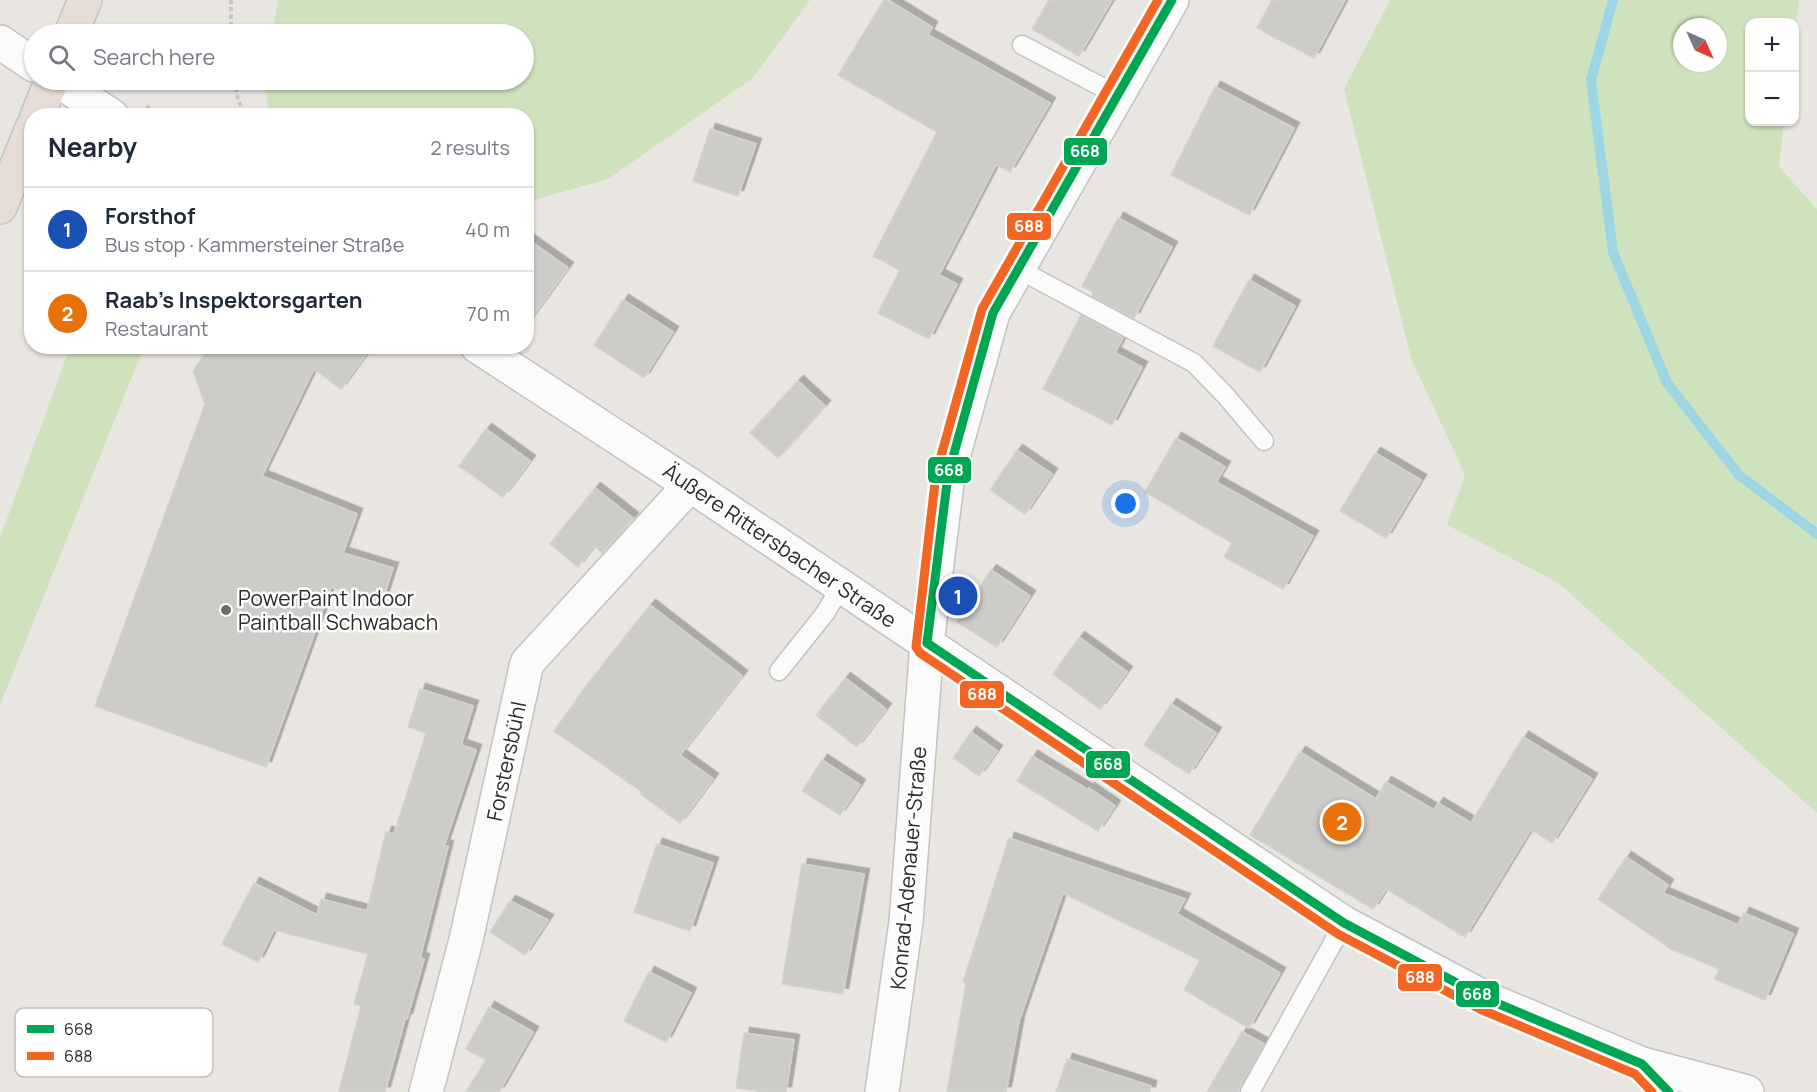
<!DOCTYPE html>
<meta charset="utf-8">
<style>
body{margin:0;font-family:Manrope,sans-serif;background:#f6f6f7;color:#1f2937}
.controls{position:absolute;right:18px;top:18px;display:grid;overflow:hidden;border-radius:12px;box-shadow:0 2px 4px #0004}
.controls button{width:54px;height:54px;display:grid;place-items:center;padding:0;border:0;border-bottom:2px solid #e0e1e3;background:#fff;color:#1f2937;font:30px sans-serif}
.compass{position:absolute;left:1673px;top:18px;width:54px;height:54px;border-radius:50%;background:#fff;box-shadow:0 2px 4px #0004;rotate:135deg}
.you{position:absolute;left:1126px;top:504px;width:21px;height:21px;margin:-15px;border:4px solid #fff;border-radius:50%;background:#1a73e8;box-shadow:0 0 0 9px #1a73e833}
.badge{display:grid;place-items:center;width:39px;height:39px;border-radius:50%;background:#1a73e8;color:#fff;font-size:20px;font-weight:700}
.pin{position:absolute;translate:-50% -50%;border:3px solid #fff;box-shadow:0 2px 6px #0006}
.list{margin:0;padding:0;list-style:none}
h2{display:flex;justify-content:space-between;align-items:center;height:78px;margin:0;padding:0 24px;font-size:26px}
h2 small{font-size:20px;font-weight:400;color:#747a83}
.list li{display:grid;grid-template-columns:39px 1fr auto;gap:18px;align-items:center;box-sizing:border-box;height:84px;padding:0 24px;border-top:2px solid #e0e1e3}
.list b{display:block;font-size:22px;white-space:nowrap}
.list p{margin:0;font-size:20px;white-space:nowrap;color:#747a83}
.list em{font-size:20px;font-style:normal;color:#747a83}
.icon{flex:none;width:33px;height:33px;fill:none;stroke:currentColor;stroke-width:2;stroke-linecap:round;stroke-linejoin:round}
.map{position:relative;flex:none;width:1817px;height:1092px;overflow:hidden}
.search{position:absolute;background:#fff;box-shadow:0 2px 4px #0004;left:24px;top:24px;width:510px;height:66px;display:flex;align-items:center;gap:15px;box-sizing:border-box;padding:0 21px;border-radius:33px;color:#747a83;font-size:22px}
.panel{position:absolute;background:#fff;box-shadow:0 2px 4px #0004;left:24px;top:108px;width:510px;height:246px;border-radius:24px}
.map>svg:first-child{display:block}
.green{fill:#cfe2be;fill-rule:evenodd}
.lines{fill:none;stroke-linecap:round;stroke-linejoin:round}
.stream{stroke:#9cd6e5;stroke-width:10}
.building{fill:#ceccc9;stroke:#d4d2ce;stroke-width:1.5;filter:url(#shadow)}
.lane-casing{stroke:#c3c2c2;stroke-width:21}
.street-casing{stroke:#c3c2c2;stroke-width:36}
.secondary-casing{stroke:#c3c2c2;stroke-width:36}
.highway-casing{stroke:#c5c4c2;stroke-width:36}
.path{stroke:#c7c7c6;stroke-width:4;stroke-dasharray:4.5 3;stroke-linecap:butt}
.lane{stroke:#fcfbfb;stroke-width:18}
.street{stroke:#fcfbfb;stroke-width:33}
.secondary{stroke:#fcfbfb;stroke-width:33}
.highway{stroke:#e7ddd6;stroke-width:33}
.bus-1-casing{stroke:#fff;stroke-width:14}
.bus-2-casing{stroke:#fff;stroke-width:14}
.bus-1{stroke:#00a651;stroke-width:9}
.bus-2{stroke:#f26522;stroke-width:9}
.poi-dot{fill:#6e6d6c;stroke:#fff;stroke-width:2}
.labels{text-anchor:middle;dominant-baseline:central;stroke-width:5;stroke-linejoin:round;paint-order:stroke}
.street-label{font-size:21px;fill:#2c2c2c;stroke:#fff}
.poi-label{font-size:21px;fill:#2c2c2c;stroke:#fff;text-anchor:start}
.key{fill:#fff;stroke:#c0c0c0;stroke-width:1.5}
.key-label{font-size:16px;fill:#2c2c2c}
.line-badge{stroke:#fff;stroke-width:2}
.badge-label{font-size:16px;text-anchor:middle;font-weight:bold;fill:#fff}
</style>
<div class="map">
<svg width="1817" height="1092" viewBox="0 0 1817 1092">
<defs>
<filter id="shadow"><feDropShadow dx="5.5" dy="-5.5" stdDeviation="0" flood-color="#0004"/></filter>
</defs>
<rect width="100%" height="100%" fill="#e9e6e2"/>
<!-- green -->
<g class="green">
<path d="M278,0h532l-57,78 -145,101 -81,23 -1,-86 -257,-1 -4,-32 1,-3h258v-46h-252z"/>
<path d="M1390,0h409l-4,39 -1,-17h-44v100h34l-5,45 38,42v604l-260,-231 -110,-57 18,-50 -54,-117 -67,-269zM1682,27h36v36h-36z"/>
<path d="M70,347h74l-144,358v-167z"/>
</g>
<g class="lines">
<!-- stream -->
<path class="stream" d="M1613,0l-22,80 22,172 54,131 72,92 78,59"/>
</g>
<!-- building -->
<g class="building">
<path d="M884,0h4l44,27 -4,8 122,68 -40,69 -14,-7 -57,110 18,9 -28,55 -51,-26 22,-43 -27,-14 64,-124 -99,-57z"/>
<path d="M1049,0h63l-33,56 -47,-27z"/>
<path d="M1272,0h73l-31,58 -57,-30z"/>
<path d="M1215,87l79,41 -45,87 -78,-40z"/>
<path d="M710,129l46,15 -18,52 -45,-15z"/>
<path d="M1118,218l54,29 -38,71 -42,-22 1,-4 -11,-6z"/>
<path d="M526,238l42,30 -42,57z"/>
<path d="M1249,280l46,26 -35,66 -47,-26z"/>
<path d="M623,300l50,32 -29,46 -50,-33z"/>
<path d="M1081,315l42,23 -8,15 27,14 -30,58 -69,-36z"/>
<path d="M210,346h162l-31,43 -27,-20 -52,107 95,38 -14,39 50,15 -11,34 -51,-15 -65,180 -171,-61 110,-302 -12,-33z"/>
<path d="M798,381l27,25 -47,52 -28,-25z"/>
<path d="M486,429l44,32 -27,36 -44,-31z"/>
<path d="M1176,438l49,29 -9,15 97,54 -30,53 -59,-32 8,-14 -87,-51z"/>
<path d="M1017,450l35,24 -27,40 -35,-24z"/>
<path d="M1375,453l46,27 -35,58 -46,-27z"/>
<path d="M595,488l38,30 -31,35 -8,-7 -16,21 -28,-23z"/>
<path d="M991,570l39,26 -33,51 -40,-25z"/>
<path d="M650,605l92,71 -62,79 33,24 -33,44 -40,-29 2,-2 -88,-61 32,-45z"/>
<path d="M1079,637l48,35 -27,37 -47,-35z"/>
<path d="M845,678l41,31 -29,38 -41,-32z"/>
<path d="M420,689l53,17 -12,39 15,5 -32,96h4l-28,112 4,1 -17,60h-2l-20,73h-46l22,-86 -7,-2 14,-50 -94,-24 -16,32 -36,-18 32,-61 63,32 4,-16 46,12 19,-79 8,2 32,-101 -18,-6z"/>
<path d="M1171,704l45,29 -27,41 -45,-29z"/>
<path d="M971,732l26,19 -18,25 -26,-18z"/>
<path d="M1523,737l69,42 -40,64 -21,-14 -66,108 -79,-48 -13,20 -123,-74 50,-83 76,47 10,-17 48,28 4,-7 33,20z"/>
<path d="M1032,756l56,34 1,-2 26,18 -17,25 -81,-50z"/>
<path d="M822,760l38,25 -20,30 -38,-24z"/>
<path d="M1009,838l176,61 -8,15 103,59 -31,55 -65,-38 16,-30 -137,-67 -44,128 -13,71h-59l19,-109 -3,-1z"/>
<path d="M657,844l56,19 -23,68 -56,-19z"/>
<path d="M1626,857l42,28 -5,8 75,32 6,-12 49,21 -28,66 -50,-21 4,-10 -48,-20 -73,-50z"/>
<path d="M802,864l62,10 -21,120 -61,-10z"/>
<path d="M510,901l38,19 -23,35 -35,-23z"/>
<path d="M649,972l42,21 -25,49 -42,-21z"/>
<path d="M489,1007l44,25 -34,60h-33l20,-32 -20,-11z"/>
<path d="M1242,1032l22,12 -26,48h-31z"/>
<path d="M744,1033l50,7 -8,52h-21l-29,-4z"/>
<path d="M1067,1059l84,27 -1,6h-94z"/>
</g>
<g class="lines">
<!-- lane casing -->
<g class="lane-casing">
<g id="lane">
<path d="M1022,45l95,50"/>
<path d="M1018,269l176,94 31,32 39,46"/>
<path d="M779,671l47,-59 15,-26"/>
<path d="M1647,1069l22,23"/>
<path d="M1250,1092l94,-169"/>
</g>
</g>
<!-- street casing -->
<g class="street-casing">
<g id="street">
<path d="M426,1092l40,-152 61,-277 163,-178"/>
<path d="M882,1092l24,-170 21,-279"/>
</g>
</g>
<!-- secondary casing -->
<g class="secondary-casing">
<g id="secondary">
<path d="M0,42l34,23"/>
<path d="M57,80l55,36"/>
<path d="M477,346l213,139 654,438 143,76 155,65 105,28"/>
<path d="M927,643l21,-168 45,-162 179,-313"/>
</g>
</g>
<!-- highway casing -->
<g class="highway-casing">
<g id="highway">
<path d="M71,34l14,-34"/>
<path d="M37,116l15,-36"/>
<path d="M0,207l32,-79"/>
</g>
</g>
<!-- path -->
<g class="path">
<path d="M231,34v-34"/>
<path d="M235,80l3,20 8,16"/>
<path d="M146,106l14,10"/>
</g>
<!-- lane -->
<use href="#lane" class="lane"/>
<!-- street -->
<use href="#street" class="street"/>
<!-- secondary -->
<use href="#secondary" class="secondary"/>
<!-- highway -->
<use href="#highway" class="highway"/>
<!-- bus-1 casing -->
<g class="bus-1-casing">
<g id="bus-1">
<path d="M927,643l417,280 143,76 155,65 27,28"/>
<path d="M927,643l21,-168 45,-162 179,-313"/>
</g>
</g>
<!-- bus-2 casing -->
<g class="bus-2-casing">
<path id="bus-2" d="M1158,0l-176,309 -46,165 -20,173 4,6 418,281 144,76 153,64 17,18"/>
</g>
<!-- bus-1 -->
<use href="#bus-1" class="bus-1"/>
<!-- bus-2 -->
<use href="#bus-2" class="bus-2"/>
</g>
<!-- markers -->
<circle class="poi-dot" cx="226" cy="610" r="6"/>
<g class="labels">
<!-- street labels -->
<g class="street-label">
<text transform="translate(780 545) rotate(34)">Äußere Rittersbacher Straße</text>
<text transform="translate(506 761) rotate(-78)">Forstersbühl</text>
<text transform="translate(908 868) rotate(-85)">Konrad-Adenauer-Straße</text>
</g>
<!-- poi labels -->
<g class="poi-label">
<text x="238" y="598">PowerPaint Indoor<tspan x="238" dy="24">Paintball Schwabach</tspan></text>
</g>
</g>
<!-- legend -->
<rect x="15" y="1008" width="198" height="69" rx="9" class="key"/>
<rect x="27" y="1025" width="27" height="8" fill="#00a651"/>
<rect x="27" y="1052" width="27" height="8" fill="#f26522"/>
<g class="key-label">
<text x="64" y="1035">668</text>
<text x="64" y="1062">688</text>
</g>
<g class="line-badge">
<rect x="1063" y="137" width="45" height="29" rx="6" fill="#00a651"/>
<rect x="1006" y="212" width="46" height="29" rx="6" fill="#f26522"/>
<rect x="927" y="456" width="45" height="28" rx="6" fill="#00a651"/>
<rect x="959" y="680" width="46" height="29" rx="6" fill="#f26522"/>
<rect x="1085" y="750" width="46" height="29" rx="6" fill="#00a651"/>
<rect x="1397" y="963" width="46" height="29" rx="6" fill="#f26522"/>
<rect x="1455" y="980" width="45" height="28" rx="6" fill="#00a651"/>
</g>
<g class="badge-label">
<text x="1085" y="157">668</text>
<text x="1029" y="232">688</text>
<text x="949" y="476">668</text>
<text x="982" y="700">688</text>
<text x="1108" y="770">668</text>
<text x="1420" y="983">688</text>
<text x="1477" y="1000">668</text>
</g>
</svg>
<div class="controls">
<button>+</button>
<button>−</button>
</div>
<svg class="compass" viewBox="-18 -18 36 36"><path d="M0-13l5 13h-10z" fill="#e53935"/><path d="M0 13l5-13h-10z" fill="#747a83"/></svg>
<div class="you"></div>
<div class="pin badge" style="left:958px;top:596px;background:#1a4fb4">1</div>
<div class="pin badge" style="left:1342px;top:822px;background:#e8710a">2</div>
<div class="search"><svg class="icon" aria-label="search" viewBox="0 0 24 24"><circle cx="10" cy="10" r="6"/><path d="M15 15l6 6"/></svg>Search here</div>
<section class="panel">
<h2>Nearby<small>2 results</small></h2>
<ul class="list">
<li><span class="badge" style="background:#1a4fb4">1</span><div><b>Forsthof</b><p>Bus stop · Kammersteiner Straße</p></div><em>40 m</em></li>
<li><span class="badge" style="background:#e8710a">2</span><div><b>Raab's Inspektorsgarten</b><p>Restaurant</p></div><em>70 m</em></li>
</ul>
</section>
</div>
